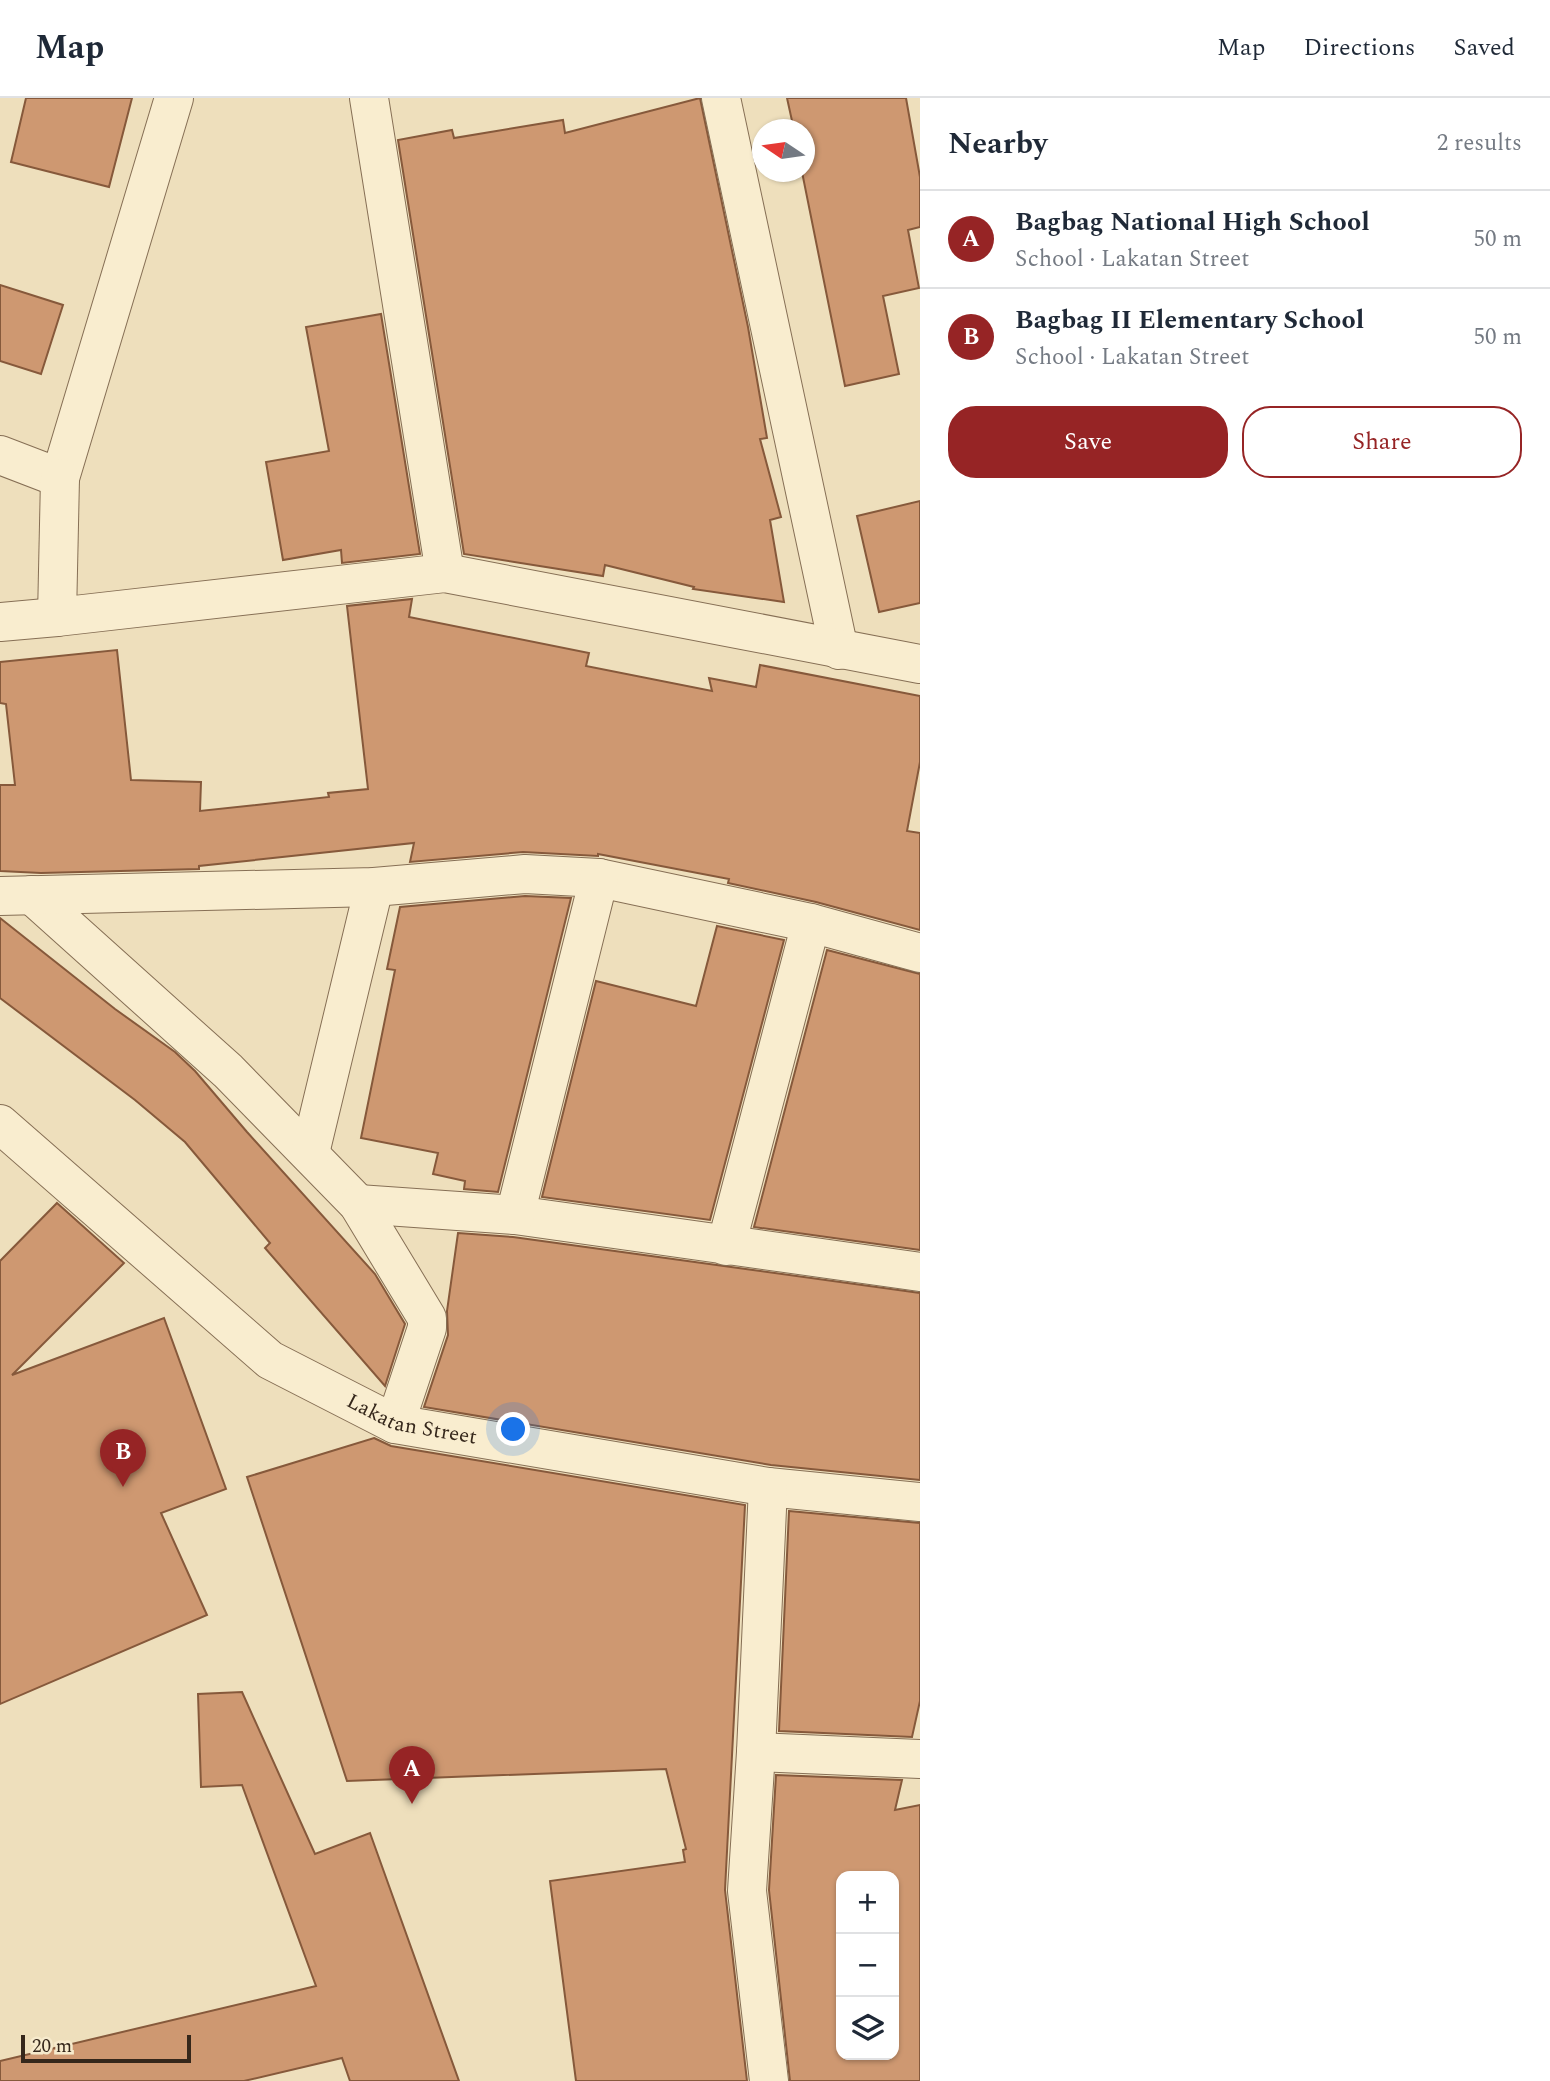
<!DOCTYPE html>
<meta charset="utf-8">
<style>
body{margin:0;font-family:Spectral,serif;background:#f2f2f3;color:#1f2937}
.controls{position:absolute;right:21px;bottom:21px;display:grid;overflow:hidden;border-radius:14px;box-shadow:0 2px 5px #0004}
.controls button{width:63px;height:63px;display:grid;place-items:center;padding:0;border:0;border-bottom:2px solid #e0e1e3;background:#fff;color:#1f2937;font:35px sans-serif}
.compass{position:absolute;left:752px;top:21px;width:63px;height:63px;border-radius:50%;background:#fff;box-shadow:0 2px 5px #0004;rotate:283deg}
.scale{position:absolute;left:21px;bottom:18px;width:170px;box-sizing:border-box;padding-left:7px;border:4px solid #35271b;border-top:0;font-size:19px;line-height:24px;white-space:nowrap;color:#35271b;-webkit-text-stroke:5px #f6eacc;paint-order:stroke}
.you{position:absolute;left:514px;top:1332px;width:24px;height:24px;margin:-18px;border:5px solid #fff;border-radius:50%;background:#1a73e8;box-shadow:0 0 0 10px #1a73e833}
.badge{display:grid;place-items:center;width:46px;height:46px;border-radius:50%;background:#962425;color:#fff;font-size:23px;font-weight:700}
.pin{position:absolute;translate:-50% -58px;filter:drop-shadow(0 2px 4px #0008)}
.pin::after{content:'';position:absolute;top:37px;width:24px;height:21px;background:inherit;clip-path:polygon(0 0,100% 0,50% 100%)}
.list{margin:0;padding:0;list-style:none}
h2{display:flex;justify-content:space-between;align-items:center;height:91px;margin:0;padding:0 28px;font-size:30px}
h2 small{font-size:23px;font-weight:400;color:#747a83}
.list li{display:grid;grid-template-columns:46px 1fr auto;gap:21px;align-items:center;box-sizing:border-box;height:98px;padding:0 28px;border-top:2px solid #e0e1e3}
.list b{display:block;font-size:26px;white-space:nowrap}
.list p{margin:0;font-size:23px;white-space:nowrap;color:#747a83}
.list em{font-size:23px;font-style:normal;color:#747a83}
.actions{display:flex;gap:14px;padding:21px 28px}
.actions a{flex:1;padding:16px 0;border:2px solid #962425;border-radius:28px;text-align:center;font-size:24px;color:#962425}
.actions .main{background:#962425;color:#fff}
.icon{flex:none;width:38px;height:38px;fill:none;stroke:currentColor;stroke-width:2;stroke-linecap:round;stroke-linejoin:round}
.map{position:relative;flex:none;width:920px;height:1983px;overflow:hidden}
header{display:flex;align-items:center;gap:42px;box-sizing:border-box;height:98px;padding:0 35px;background:#fff;border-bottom:2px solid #e0e1e3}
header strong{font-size:33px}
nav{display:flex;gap:38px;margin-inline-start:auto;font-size:24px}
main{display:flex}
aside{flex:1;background:#fff}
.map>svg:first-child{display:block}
.building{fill:#ce9871;stroke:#86593b;stroke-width:2;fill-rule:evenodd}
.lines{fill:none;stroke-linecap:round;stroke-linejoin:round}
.minor-casing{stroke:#866f55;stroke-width:40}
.minor{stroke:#f9edcf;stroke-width:38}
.labels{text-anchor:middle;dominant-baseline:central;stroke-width:7;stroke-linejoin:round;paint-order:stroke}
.street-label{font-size:21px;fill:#35271b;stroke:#f6eacc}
</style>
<header>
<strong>Map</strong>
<nav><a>Map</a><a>Directions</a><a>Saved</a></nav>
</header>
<main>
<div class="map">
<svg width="920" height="1983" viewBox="0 0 920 1983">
<rect width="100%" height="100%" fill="#eedfbc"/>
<!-- building -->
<g class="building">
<path d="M26,0h106l-23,89 -98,-25z"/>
<path d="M700,0l48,229 19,111 -7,1 21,78 -11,3 14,82 -91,-13 1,-2 -89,-22 -2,11 -139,-22 -66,-414 54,-10 2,8 109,-18 2,13z"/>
<path d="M787,0h119l14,79v50l-12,3 11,58 -36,8 16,78 -54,12 -43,-214h2v-42h-10z"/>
<path d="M0,187l63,20 -22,69 -41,-13z"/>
<path d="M381,216l39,240 -78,9 -1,-13 -58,10 -17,-98 63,-11 -23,-124z"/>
<path d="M920,403v102l-41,9 -22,-96z"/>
<path d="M412,501l-3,18 180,36 -3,13 126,25 -3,-13 47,9 4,-22 160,31v66l-13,69 13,2v97l-104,-28 -88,-19 1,-4 -131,-25v2l-75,-4 -113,10 4,-19 -215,23v3l-158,4 -41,-2v-86h15l-9,-81 -6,-1v-41l117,-12 14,130 70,2 -1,29 129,-14 -1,-4 40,-4 -21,-183z"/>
<path d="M525,798l46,2 -73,294 -34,-3 1,-8 -32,-7 5,-21 -77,-15 34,-168 -8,-1 13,-62z"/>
<path d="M0,820l115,91 60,43 20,19 52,61 128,142 30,50 -20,62 -120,-138 5,-5 -85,-101 -50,-42 -135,-102z"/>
<path d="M717,828l67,14 -74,280 -168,-23 54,-216 100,25z"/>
<path d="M827,852l93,24v276l-166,-23z"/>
<path d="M57,1105l67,60 -112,112 152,-57 62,171 -65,24 46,102 -207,89v-443z"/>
<path d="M458,1135l55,4 407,56v187l-149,-15 -347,-58 24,-72 -1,-24z"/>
<path d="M374,1340l17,8 354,59 -20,385 22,191h-171l-26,-200 135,-19 -2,-12 3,-1 -20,-80 -319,12 -100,-304z"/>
<path d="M789,1413l131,12v178l-8,36 -133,-6z"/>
<path d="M242,1594l73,162 55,-21 89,248h-109l-8,-23 -98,23h-244v-20l316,-75 -74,-201 -41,2 -3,-93z"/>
<path d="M776,1677l126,5 -7,30 25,-5v276h-130l-21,-191zM841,1778h53v179h-53z"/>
</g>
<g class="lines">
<!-- minor casing -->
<g class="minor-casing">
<g id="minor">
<path d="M369,0l76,475"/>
<path d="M721,0l118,552"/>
<path d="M0,357l60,23 114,-380"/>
<path d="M57,519l3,-139"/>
<path d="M0,524l57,-5 388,-44 475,91"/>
<path d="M32,797l196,176 130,133 69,114v10l-32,96"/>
<path d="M0,798l374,-9 151,-13 74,4 212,45 109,30"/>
<path id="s1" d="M0,1026l270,236 125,64 373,63 152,15"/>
<path d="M310,1055l64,-266"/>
<path d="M358,1106l157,11 405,57"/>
<path d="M515,1117l84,-337"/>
<path d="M726,1148l85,-323"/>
<path d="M768,1389l-12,265 -9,139 22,190"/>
<path d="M756,1654l164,7"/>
</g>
</g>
<!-- minor -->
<use href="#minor" class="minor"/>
</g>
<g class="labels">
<!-- street labels -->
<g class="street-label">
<text stroke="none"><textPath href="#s1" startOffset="514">Lakatan Street</textPath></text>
</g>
</g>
</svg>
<div class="controls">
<button>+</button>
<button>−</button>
<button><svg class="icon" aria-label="layers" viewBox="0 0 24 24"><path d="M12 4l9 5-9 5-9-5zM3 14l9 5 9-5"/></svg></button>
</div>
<svg class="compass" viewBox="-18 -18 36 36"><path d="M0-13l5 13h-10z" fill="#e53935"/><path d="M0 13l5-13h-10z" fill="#747a83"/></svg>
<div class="scale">20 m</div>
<div class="you"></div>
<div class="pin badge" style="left:412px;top:1706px">A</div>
<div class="pin badge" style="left:123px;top:1389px">B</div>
</div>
<aside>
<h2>Nearby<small>2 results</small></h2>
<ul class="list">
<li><span class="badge">A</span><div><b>Bagbag National High School</b><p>School · Lakatan Street</p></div><em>50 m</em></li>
<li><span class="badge">B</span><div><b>Bagbag II Elementary School</b><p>School · Lakatan Street</p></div><em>50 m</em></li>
</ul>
<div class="actions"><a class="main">Save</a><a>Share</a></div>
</aside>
</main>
